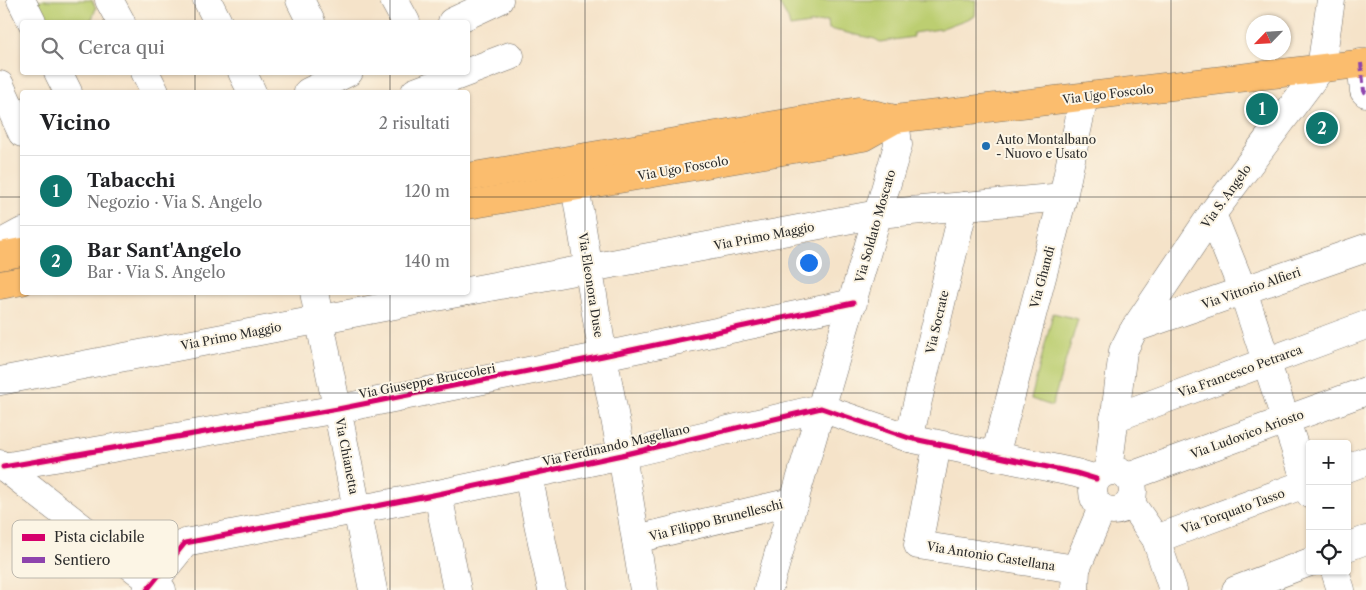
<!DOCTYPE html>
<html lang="it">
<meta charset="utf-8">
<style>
body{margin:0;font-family:"Libre Caslon Text",serif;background:#f2f2f2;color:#202124}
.controls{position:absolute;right:15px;bottom:15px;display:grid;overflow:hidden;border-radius:5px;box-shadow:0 1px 4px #0004}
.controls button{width:45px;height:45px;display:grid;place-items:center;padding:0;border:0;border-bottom:1px solid #e0e0e0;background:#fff;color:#202124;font:25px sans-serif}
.compass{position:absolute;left:1246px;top:15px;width:45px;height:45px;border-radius:50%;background:#fff;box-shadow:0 1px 4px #0004;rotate:245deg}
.you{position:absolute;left:808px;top:262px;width:18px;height:18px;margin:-12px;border:4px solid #fff;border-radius:50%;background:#1a73e8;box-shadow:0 0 0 8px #1a73e833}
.badge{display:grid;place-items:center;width:32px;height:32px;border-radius:50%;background:#0f766e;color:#fff;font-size:16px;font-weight:700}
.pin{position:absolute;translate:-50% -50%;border:2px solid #fff;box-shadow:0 1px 5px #0006}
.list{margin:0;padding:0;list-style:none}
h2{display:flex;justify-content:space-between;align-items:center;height:65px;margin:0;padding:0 20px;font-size:21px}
h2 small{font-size:16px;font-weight:400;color:#757577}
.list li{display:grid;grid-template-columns:32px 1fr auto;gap:15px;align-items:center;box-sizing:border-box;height:70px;padding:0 20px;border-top:1px solid #e0e0e0}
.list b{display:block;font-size:19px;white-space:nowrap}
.list p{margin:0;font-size:16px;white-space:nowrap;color:#757577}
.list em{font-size:16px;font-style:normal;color:#757577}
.icon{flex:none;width:28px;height:28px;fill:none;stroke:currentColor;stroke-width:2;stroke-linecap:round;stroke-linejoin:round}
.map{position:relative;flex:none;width:1366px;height:590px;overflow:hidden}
.search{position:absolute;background:#fff;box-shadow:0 1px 4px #0004;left:20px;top:20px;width:450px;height:55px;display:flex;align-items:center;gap:12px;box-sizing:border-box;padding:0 18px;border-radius:5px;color:#757577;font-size:19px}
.panel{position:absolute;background:#fff;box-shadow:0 1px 4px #0004;left:20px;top:90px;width:450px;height:205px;border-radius:5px}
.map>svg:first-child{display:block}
.green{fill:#bcce71;stroke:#747c4e}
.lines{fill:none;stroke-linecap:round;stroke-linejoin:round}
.street-casing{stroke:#726b62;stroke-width:29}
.primary-casing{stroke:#726b62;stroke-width:29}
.street{stroke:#fff;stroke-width:28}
.primary{stroke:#fbbd6e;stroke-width:28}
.quiet{stroke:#8e44ad;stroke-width:4;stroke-dasharray:8 4;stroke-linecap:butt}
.cycleway-casing{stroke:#fcf5e5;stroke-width:8}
.cycleway{stroke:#d6006c;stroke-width:5}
.grid{fill:none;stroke:#2b2b2b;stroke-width:1;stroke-opacity:0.55}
.poi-dot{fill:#1f6fb2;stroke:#fcf5e5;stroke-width:2}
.labels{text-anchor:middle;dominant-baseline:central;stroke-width:4;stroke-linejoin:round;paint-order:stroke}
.street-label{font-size:12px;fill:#2b2b2b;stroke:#fcf5e5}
.poi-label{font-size:12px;fill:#2b2b2b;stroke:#fcf5e5;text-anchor:start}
.key{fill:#fcf5e5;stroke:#bdb8ad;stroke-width:1}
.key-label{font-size:14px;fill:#2b2b2b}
</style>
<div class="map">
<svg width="1366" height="590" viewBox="0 0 1366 590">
<rect width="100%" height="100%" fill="#fcf5e5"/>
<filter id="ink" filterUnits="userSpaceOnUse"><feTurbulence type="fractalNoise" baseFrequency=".02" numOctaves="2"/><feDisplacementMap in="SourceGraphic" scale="10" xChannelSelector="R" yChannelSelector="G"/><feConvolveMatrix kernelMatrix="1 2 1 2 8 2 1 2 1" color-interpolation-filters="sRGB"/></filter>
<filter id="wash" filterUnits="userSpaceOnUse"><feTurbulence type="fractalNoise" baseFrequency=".0096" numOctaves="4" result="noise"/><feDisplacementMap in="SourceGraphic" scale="20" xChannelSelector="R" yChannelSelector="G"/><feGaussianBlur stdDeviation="1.12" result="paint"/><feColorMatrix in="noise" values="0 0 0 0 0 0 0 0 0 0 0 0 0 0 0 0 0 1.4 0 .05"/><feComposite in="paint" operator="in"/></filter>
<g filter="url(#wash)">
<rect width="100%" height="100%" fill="#f5e3c9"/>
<!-- green -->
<g class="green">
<path d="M36,0h56l4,8 -4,11 -6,3h-39z"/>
<path d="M777,0h199l-1,16 -35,13 -27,4v4l-33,5 -5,-3 -46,-10 -1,-8 -38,6 -2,-8z"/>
<path d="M1053,313l25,6 -26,87 -21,-7z"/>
</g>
</g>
<g filter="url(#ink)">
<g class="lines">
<!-- street casing -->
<g class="street-casing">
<g id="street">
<path d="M21,0l11,22"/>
<path d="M109,0l12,22"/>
<path d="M207,0l11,22"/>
<path d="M300,0l11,22"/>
<path d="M394,0l12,22"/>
<path d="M452,22l47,-22"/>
<path d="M1361,63l3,28 2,2"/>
<path d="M58,72l10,20"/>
<path d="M145,72l10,20"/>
<path d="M242,72l10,20"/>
<path d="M0,85l22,48"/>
<path d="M308,92l41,-20"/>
<path d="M415,92l95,-36"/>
<path d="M575,186l28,170 19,99 22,135"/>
<path d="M1212,214l31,77 67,203"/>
<path d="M0,244l22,-12"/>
<path d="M468,291l410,-77 185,-17"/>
<path d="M314,292l59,298"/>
<path d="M1135,328l231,-80"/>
<path d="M0,381l462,-89"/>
<path d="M1114,418l252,-93"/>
<path d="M909,438l55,-232"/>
<path d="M937,445l-19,100 158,24"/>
<path d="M995,456l68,-259 21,-100"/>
<path d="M0,464l162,126"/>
<path d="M3,467l335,-58 265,-53 250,-53"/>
<path d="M1347,468l19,-7"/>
<circle cx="1113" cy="491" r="20"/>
<path d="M1108,471l15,-120 9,-18 80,-119 109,-146 10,-68"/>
<path d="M528,475l24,115"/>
<path d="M1128,477l238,-86"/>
<path d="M438,494l19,96"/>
<path d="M1130,502l26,37 17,51"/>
<path d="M636,539l159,-38"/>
<path d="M1156,539l154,-57"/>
<path d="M1347,547l19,-7"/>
<path d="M1335,571l6,19"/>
<path d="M147,590l38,-47 253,-49 184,-39 199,-47 88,30 167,35 20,6"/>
<path d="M768,590l130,-445 -3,-26"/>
<path d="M1075,590l1,-21 26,-61"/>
<path d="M1236,590l74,-28"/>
</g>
</g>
<!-- primary casing -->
<g class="primary-casing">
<g id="primary">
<path d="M468,177l390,-66 37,8 471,-56"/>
<path d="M468,205l395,-68 32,-18"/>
<path d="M0,256l22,-4"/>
<path d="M0,285l22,-4"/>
</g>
</g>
<!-- street -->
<use href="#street" class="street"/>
<!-- primary -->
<use href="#primary" class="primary"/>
<!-- quiet -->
<path class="quiet" d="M1361,63l3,28 2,2"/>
<!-- cycleway casing -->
<g class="cycleway-casing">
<g id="cycleway">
<path d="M3,467l335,-58 265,-53 250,-53"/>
<path d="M147,590l38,-47 253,-49 184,-39 199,-47 88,30 167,35 20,6"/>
</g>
</g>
<!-- cycleway -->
<use href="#cycleway" class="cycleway"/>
</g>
</g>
<!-- grid -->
<path class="grid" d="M195,0v22M390,0v22M585,0v590M781,0v590M976,0v590M1171,0v590M195,72v20M390,72v20M0,197h22M468,197h898M195,292v298M390,292v298M0,393h1366"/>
<!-- markers -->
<circle class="poi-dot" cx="986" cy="146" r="5"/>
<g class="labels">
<!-- street labels -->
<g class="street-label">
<text transform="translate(1108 94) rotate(-7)">Via Ugo Foscolo</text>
<text transform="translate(683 168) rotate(-10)">Via Ugo Foscolo</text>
<text transform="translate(1226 196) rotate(-54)">Via S. Angelo</text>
<text transform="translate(875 226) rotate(-74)">Via Soldato Moscato</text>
<text transform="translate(764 236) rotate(-11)">Via Primo Maggio</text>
<text transform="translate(1042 277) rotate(-75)">Via Ghandi</text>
<text transform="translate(591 285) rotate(81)">Via Eleonora Duse</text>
<text transform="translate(1251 288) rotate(-19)">Via Vittorio Alfieri</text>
<text transform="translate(937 322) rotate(-77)">Via Socrate</text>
<text transform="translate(231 336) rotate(-11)">Via Primo Maggio</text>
<text transform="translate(1240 371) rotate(-20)">Via Francesco Petrarca</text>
<text transform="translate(427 381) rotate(-11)">Via Giuseppe Bruccoleri</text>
<text transform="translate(1247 434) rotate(-20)">Via Ludovico Ariosto</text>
<text transform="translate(616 445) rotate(-13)">Via Ferdinando Magellano</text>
<text transform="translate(347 456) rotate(79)">Via Chianetta</text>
<text transform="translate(1233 511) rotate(-20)">Via Torquato Tasso</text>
<text transform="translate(716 520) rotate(-14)">Via Filippo Brunelleschi</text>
<text transform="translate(991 556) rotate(9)">Via Antonio Castellana</text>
</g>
<!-- poi labels -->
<g class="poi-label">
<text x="996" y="139">Auto Montalbano<tspan x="996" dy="14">- Nuovo e Usato</tspan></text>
</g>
</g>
<!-- legend -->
<rect x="12" y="520" width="166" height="58" rx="8" class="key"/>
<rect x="22" y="534" width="23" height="7" fill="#d6006c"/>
<rect x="22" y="557" width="23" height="6" fill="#8e44ad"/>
<g class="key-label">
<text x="54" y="542">Pista ciclabile</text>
<text x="54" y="565">Sentiero</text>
</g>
</svg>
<div class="controls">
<button>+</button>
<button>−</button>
<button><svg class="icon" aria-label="locate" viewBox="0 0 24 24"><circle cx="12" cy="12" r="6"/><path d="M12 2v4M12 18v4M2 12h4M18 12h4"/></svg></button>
</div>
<svg class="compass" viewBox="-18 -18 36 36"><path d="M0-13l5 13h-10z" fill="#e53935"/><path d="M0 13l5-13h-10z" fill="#757577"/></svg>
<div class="you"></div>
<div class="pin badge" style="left:1262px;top:109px">1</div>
<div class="pin badge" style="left:1322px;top:128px">2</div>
<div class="search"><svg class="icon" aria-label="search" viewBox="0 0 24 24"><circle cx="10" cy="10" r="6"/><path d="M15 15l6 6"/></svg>Cerca qui</div>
<section class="panel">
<h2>Vicino<small>2 risultati</small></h2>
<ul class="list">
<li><span class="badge">1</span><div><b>Tabacchi</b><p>Negozio · Via S. Angelo</p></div><em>120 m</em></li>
<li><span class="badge">2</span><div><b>Bar Sant'Angelo</b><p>Bar · Via S. Angelo</p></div><em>140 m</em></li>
</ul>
</section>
</div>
